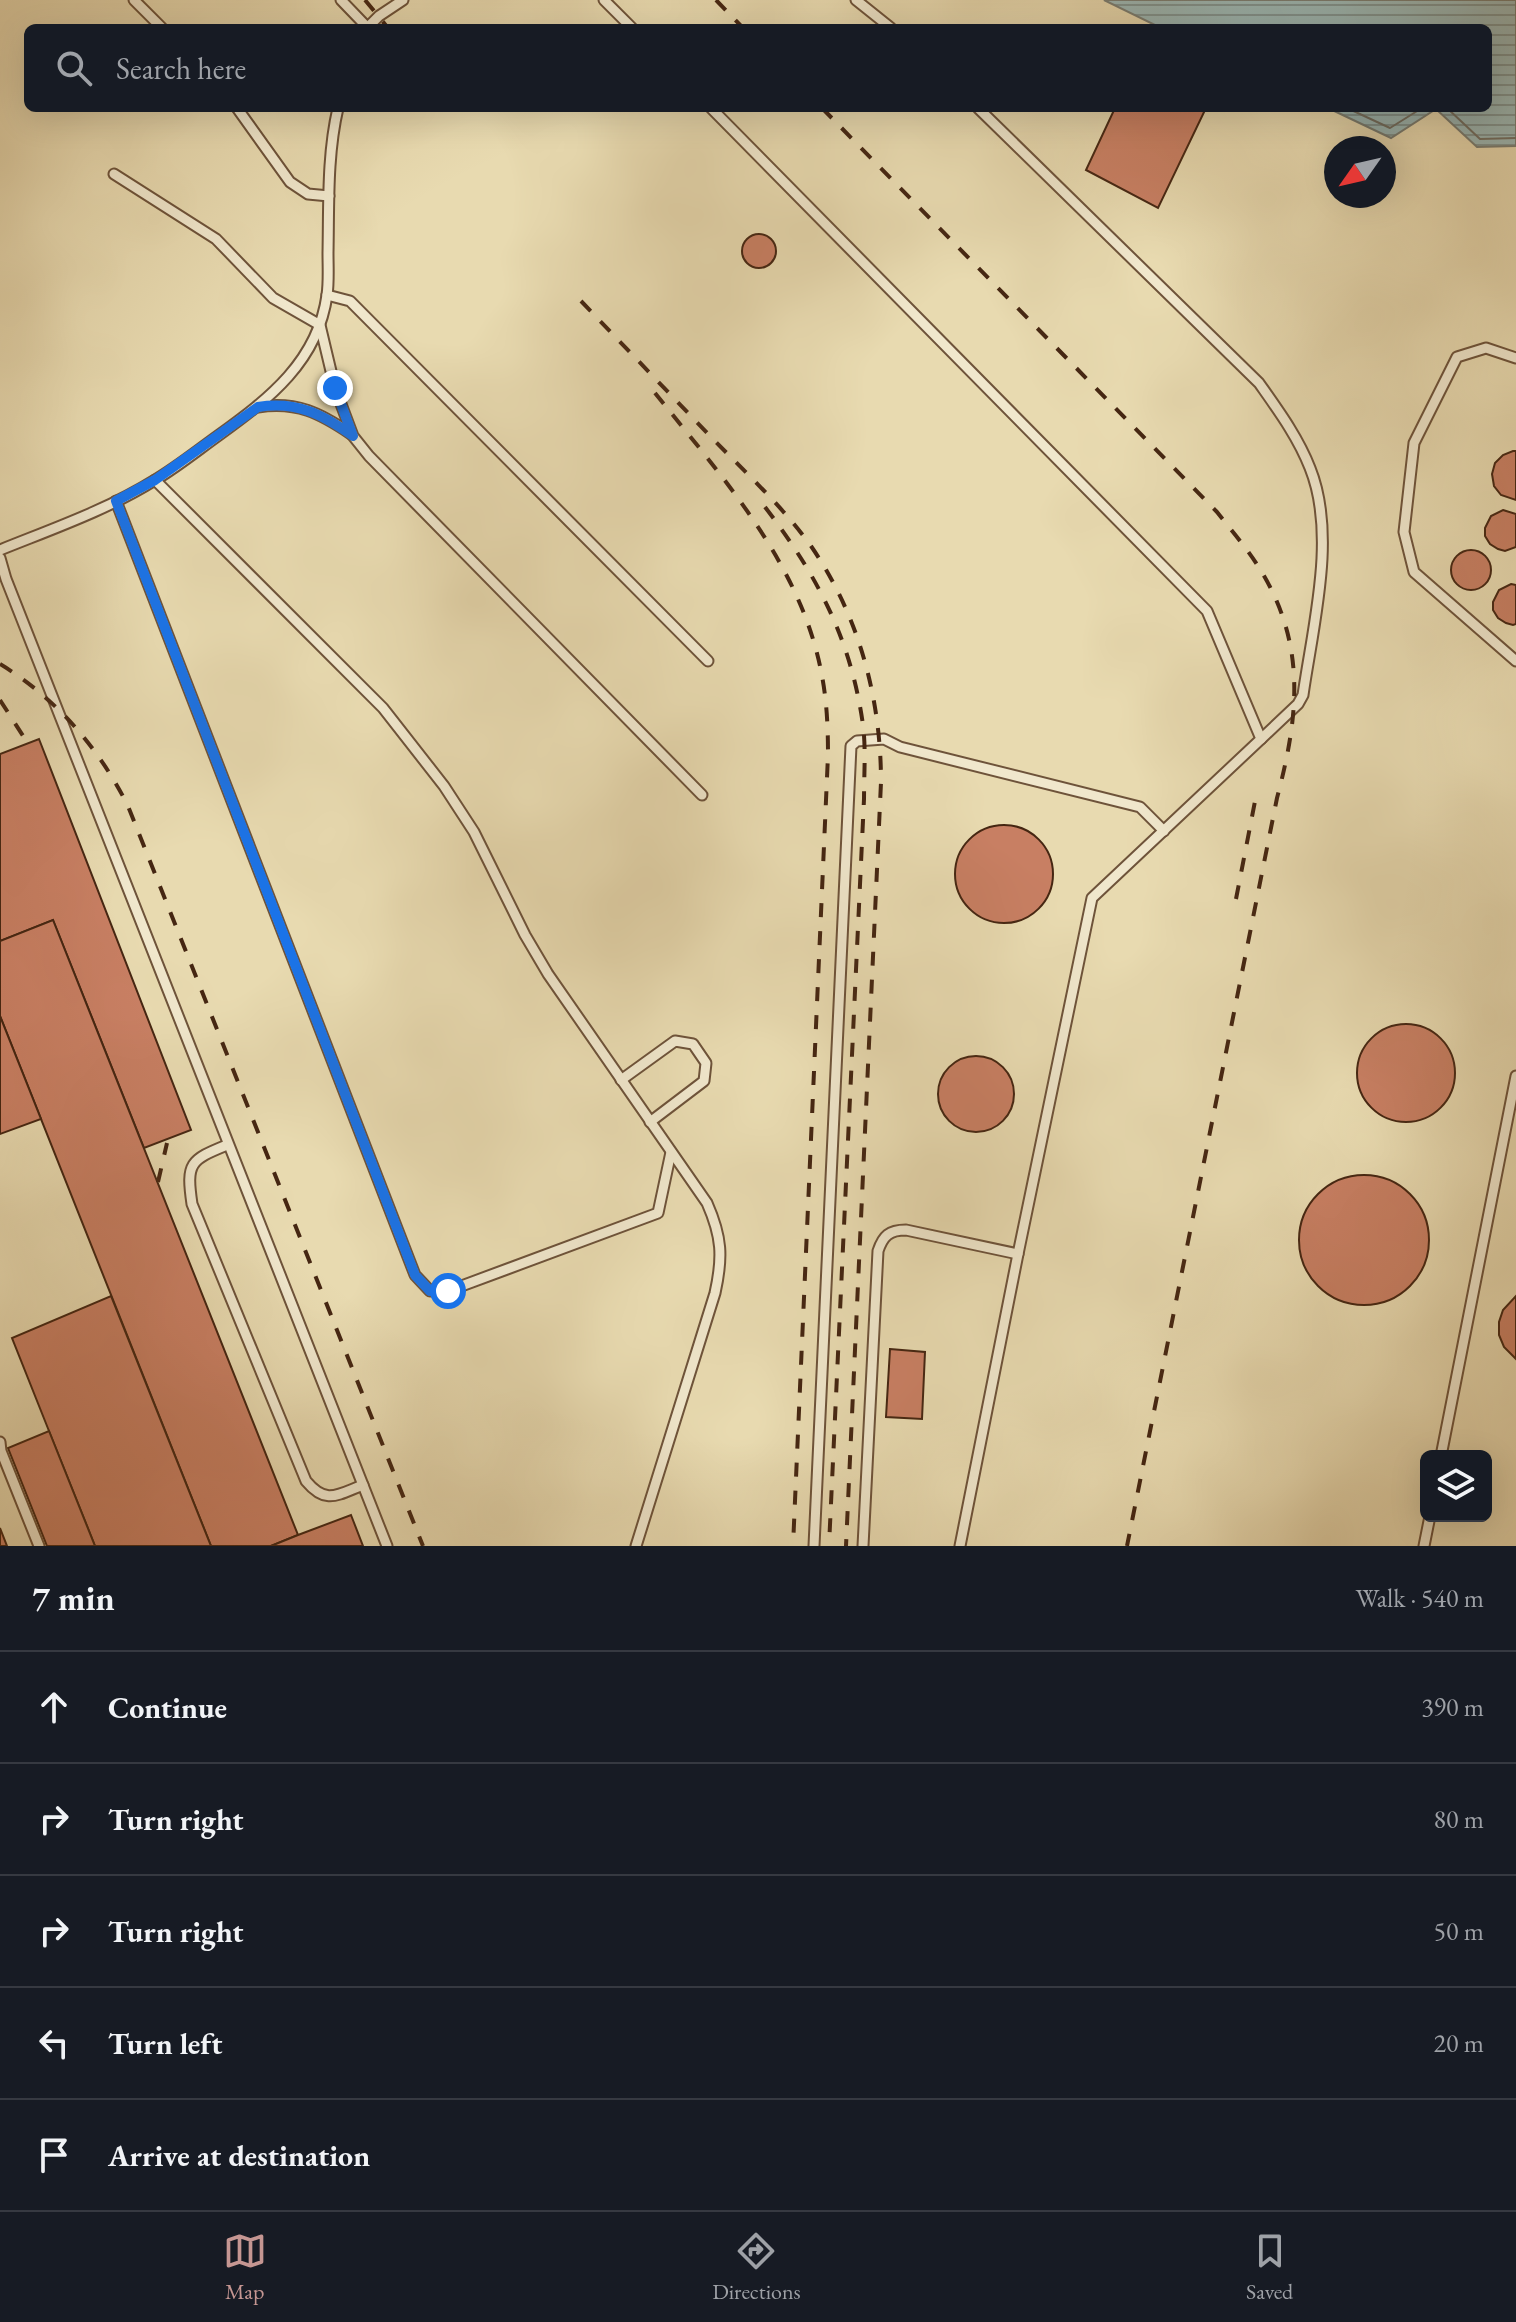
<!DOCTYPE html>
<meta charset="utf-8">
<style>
body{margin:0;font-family:"EB Garamond",serif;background:#20242c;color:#f1f3f6}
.controls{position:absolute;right:24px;bottom:24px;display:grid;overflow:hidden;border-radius:12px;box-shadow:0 8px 32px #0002}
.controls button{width:72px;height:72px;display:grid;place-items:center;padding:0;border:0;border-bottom:2px solid #363941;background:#171b24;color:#f1f3f6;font:40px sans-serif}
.compass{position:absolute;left:1324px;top:136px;width:72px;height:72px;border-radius:50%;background:#171b24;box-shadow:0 8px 32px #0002;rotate:236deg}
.stop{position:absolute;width:24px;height:24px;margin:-18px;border:6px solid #1a73e8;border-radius:50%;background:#fff}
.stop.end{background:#1a73e8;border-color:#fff;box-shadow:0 2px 8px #0008}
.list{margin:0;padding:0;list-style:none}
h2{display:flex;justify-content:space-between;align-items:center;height:104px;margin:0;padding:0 32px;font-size:34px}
h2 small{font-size:26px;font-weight:400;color:#9ea1a6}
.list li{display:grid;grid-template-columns:52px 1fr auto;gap:24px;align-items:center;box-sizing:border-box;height:112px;padding:0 32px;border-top:2px solid #363941}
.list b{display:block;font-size:30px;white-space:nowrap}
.list em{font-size:26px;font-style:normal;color:#9ea1a6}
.icon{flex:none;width:44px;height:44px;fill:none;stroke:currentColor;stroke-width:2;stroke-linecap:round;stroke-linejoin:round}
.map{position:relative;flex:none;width:1516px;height:1546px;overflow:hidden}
.search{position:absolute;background:#171b24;box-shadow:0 8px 32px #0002;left:24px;right:24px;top:24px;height:88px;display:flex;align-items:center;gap:20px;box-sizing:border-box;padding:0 28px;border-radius:12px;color:#9ea1a6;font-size:30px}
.sheet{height:664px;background:#171b24}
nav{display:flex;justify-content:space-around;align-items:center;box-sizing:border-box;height:112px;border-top:2px solid #363941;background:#171b24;font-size:22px;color:#9ea1a6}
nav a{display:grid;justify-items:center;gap:4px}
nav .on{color:#c59692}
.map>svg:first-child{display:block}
.water{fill:url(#water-rules);stroke:#797e74;stroke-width:2}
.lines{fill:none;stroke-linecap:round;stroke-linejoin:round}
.shore{stroke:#706f64;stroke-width:2}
.building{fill:#c87f63;stroke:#452612;stroke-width:2}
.service-casing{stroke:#6e533a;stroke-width:13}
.service{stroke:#f0e7cc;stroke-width:9}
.rail{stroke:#452612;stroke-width:4;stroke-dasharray:14 14;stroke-linecap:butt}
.route{stroke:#1a73e8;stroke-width:10}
</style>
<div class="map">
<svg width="1516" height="1546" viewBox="0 0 1516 1546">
<defs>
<pattern id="water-rules" width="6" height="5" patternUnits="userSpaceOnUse" patternTransform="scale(2)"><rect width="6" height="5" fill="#9bb8b6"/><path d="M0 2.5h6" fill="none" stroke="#809593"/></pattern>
</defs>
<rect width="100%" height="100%" fill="#e8dab0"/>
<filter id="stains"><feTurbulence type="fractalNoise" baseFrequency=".0025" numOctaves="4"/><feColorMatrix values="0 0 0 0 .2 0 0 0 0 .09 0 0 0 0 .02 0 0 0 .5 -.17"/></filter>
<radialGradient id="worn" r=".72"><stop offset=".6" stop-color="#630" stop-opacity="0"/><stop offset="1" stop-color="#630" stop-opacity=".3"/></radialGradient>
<!-- water -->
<path class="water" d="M1104,0h412v146l-39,1 -41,-38 -45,29 -63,-30h160v-80h-327z"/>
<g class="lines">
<!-- shore -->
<g class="shore">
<path d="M1347,108l43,20 32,-20"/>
<path d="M1447,108l33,31 36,-1"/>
</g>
</g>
<!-- building -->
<g class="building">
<path d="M1115,108h91l-48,100 -72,-38z"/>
<circle cx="759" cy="251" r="17"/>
<path d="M1513,451h3v49l-15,-5 -7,-9 -2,-12 3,-11 8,-8z"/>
<path d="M1503,510l13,4v33l-11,4 -7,-2 -8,-5 -5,-8v-8l6,-12z"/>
<circle cx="1471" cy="570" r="20"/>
<path d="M1511,584l5,1v39l-3,1 -7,-2 -8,-5 -5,-8v-8l6,-12z"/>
<path d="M39,739l152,391 -47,18 -91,-228 -53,21v-187z"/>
<circle cx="1004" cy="874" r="49"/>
<path d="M53,920l245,615 -27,11h-60l-211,-530v-75z"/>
<path d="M0,1016l41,103 -41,15z"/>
<circle cx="1406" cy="1073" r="49"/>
<circle cx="976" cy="1094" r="38"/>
<circle cx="1364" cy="1240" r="65"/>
<path d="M111,1296l100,250h-116l-46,-115 -37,-93z"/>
<path d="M1516,1296v63l-12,-12 -5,-12v-13l4,-12z"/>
<path d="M890,1349l35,3 -3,67 -36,-2z"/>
<path d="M49,1431l46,115h-48l-39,-98z"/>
<path d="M351,1515l12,31h-92l27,-11z"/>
<path d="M0,1528l7,18h-7z"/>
</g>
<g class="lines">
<!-- service casing -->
<g class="service-casing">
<g id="service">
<path d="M134,0l28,28"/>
<path d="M341,0l26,27"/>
<path d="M604,0l28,28"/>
<path d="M856,0l35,28"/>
<path d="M367,28l12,-12 24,-16"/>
<path d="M237,108l53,74 18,12 21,2"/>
<path d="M711,108l496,503 54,128 -169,159 -74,356 -58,292"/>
<path d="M978,108l281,275c19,27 39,54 51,85 27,67 3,157 -7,227l-5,9 -37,35"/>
<path d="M114,174l102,65 57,59 47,27 15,63 18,48 16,20 333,339"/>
<path d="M327,295l23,6 358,360"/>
<path d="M1516,358l-30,-10 -29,9 -43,86 -10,89 10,40 102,89"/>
<path d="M258,407c39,-6 62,6 93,27"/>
<path d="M155,480l228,228 61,78 30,46 51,103 23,39 159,229c15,34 16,54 8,90l-79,253"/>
<path d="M116,501l299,774 15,16h18l210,-78 13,-61"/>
<path d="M0,550c52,-21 107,-40 155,-70 22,-13 43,-30 64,-45 50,-36 99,-74 108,-140 2,-13 1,-28 1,-42 1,-48 -1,-98 10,-145"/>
<path d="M0,558l6,21 381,967"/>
<path d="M621,1080l54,-39 18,3 13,19 -2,18 -54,41"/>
<path d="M227,1145c-37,15 -41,18 -35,59l114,277c20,24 31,14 57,4"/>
<path d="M0,1442l1,9 38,95"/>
<path d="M1441,1456l75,-380"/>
<path d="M814,1546l37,-800 6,-5 27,-2 16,8 240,60 24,24"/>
<path d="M863,1546l15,-295c5,-15 11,-21 28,-21l112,24"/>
<path d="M1424,1546l6,-30"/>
</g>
</g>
<!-- service -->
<use href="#service" class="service"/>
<!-- rail -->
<g class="rail">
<path d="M365,0l23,28"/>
<path d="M716,0l27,28"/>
<path d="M822,108l395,404c14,18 29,35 41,54 49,77 41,149 19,232l-150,748"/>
<path d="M581,301c44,46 88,92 131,137 34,35 71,69 99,108 48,70 70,152 70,236l-35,764"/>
<path d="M655,393c68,85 147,172 167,283 5,26 6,53 6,79l-35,791"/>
<path d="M765,507c52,68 86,132 98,218 3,24 1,50 1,74l-35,747"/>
<path d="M0,664c56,34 99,84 128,142l295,740"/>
<path d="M0,700l27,42"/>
<path d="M1236,899l20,-103"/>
<path d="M158,1182l9,-39"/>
</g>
</g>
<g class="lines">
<!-- route -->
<path class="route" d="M335,388l18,48c-31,-22 -56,-35 -95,-29l-103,73 -39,21 299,774 15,16h18"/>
</g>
<rect width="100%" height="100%" filter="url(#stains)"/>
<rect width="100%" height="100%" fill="url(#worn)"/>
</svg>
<div class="controls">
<button><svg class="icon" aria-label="layers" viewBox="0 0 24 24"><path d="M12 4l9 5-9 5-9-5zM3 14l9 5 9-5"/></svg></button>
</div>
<svg class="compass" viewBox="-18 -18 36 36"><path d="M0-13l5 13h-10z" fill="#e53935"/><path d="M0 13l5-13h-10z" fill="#9ea1a6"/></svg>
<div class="stop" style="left:448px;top:1291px"></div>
<div class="stop end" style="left:335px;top:388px"></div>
<div class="search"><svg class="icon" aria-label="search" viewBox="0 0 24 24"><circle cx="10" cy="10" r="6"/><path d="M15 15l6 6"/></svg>Search here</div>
</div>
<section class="sheet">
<h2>7 min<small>Walk · 540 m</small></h2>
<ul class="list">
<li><svg class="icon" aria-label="ahead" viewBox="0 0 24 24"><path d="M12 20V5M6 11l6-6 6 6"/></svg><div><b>Continue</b></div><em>390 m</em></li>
<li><svg class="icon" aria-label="right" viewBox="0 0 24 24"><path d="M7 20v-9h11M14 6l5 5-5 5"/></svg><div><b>Turn right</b></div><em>80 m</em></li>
<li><svg class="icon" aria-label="right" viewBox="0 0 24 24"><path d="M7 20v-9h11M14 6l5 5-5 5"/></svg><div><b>Turn right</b></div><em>50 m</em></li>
<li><svg class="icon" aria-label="left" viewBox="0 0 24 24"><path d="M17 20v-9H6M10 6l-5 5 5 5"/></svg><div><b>Turn left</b></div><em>20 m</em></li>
<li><svg class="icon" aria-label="arrive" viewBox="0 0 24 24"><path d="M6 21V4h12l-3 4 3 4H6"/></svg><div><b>Arrive at destination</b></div></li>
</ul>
</section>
<nav>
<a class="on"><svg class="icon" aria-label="map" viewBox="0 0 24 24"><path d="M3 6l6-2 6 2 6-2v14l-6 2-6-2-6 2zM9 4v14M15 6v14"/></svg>Map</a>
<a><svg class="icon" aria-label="directions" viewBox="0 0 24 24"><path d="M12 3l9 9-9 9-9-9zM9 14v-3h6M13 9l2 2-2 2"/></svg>Directions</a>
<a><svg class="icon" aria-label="saved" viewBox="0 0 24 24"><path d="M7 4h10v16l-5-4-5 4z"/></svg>Saved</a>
</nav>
